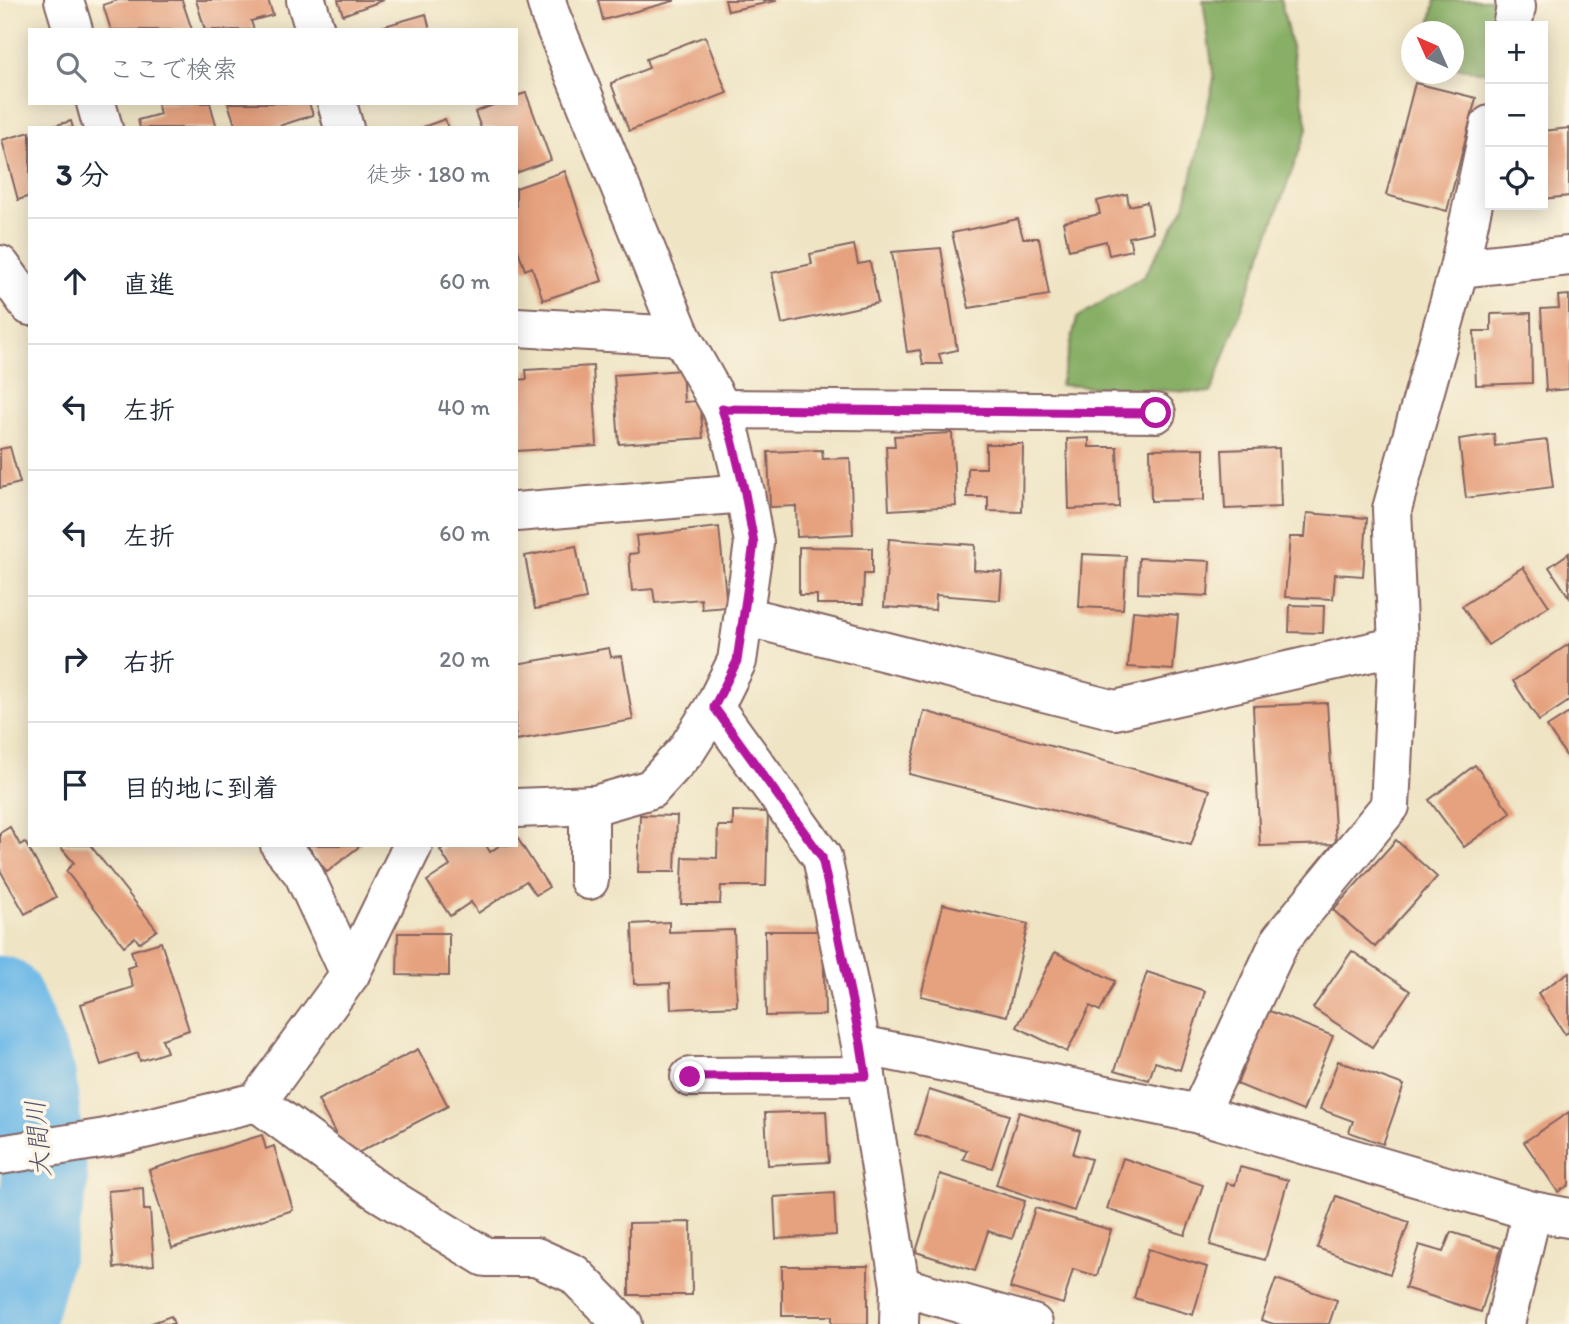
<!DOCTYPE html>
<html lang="ja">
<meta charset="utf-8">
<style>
body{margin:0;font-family:Itim,"Klee One",sans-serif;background:#f2f2f3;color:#1f2937}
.controls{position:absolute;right:21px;top:21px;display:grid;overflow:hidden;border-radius:0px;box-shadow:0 4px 18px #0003}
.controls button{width:63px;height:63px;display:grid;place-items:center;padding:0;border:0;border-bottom:2px solid #e0e1e3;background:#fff;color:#1f2937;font:35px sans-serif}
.compass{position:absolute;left:1401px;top:21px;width:63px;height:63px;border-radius:50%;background:#fff;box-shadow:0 4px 18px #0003;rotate:315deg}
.stop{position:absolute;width:21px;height:21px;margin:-16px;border:5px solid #b5179e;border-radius:50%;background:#fff}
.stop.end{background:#b5179e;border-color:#fff;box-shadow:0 2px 7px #0008}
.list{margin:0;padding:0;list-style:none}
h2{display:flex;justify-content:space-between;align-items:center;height:91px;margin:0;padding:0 28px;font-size:30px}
h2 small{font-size:23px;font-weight:400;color:#747a83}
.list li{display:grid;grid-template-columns:46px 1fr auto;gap:21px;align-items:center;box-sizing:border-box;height:126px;padding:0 28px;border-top:2px solid #e0e1e3}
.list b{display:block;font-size:26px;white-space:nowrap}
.list em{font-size:23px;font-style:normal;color:#747a83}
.icon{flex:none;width:38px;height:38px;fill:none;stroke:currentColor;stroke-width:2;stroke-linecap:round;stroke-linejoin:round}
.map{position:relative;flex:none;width:1569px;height:1324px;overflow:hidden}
.search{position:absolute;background:#fff;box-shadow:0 4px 18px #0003;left:28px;top:28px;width:490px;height:77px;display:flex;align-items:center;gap:18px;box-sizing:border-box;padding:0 24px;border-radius:0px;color:#747a83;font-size:26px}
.panel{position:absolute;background:#fff;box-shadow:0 4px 18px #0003;left:28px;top:126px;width:490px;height:721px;border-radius:0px}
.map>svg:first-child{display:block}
.forest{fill:#87af65;stroke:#686748;stroke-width:2}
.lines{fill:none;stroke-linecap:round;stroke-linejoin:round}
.river{stroke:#6eb9e7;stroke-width:86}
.building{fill:#e6a17e}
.minor-casing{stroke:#846461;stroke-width:42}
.minor{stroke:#fff;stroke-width:38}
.route{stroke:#b5179e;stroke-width:9}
.labels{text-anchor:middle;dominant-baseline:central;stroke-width:7;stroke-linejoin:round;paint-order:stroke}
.water-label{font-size:26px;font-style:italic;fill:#57556d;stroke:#fcf5e5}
</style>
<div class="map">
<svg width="1569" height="1324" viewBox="0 0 1569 1324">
<rect width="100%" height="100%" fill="#fcf5e5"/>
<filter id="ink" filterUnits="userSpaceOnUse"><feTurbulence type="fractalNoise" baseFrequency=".0143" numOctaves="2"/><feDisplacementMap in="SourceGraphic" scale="14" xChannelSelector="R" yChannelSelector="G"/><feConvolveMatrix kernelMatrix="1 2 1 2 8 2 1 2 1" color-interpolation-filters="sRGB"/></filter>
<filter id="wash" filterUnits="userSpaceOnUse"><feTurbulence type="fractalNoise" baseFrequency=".00686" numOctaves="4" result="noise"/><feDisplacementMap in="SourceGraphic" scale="28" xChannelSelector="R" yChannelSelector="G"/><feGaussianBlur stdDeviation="1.57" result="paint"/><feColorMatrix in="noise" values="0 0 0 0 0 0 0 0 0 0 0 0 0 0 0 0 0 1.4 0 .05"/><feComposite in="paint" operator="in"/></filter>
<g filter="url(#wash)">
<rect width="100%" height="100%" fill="#efe4c4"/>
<!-- forest -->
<g class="forest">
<path d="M1203,0h78l27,127 -97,266 -151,-8 17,-67 67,-42 41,-70 29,-127z"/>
<path d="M1435,0h68l-1,26h-12v47l-36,-6v-35h-25z"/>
</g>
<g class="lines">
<!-- river -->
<path class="river" d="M0,999l33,79 12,105 -14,67 -17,61 -5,13"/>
</g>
<g id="blocks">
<!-- building -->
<g class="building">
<path d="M118,0h64l10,30h-81l-8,-25z"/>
<path d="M196,0h72l5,15 -22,6 3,9h-49z"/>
<path d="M338,0h46l-41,15z"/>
<path d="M598,0h76v1l-71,19z"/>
<path d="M725,0h51v1l-48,10z"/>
<path d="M426,14l4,16h-56v-1z"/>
<path d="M705,36l22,57 -98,38 -18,-48 38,-15 -3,-9z"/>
<path d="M1415,83l61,15 -29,113 -61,-16z"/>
<path d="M526,93l25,67 -35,13v-45h-35l-6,-16 23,-9h18v-7z"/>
<path d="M157,103h53l7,25h-77l-2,-8 22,-6z"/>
<path d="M228,103h81l4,12 -40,13h-37z"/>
<path d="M445,119l3,9h-25v-1z"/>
<path d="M71,121l2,7h-24v-1z"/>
<path d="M1569,128v68l-26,3v-68z"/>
<path d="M30,132v64l-12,4 -16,-60z"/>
<path d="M565,171l37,110 -59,19 -11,-33 -7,3 -9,-26v-56z"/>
<path d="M1127,194l2,12 18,-4 6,30 -24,5 3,13 -23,5 -3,-14 -37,9 -6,-28 37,-8 -3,-13z"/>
<path d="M1018,219l5,19h16l10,57 -80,13 -17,-75z"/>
<path d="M854,245l4,19 12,-2 8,41 -96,21 -10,-51 40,-9 -2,-10z"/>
<path d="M941,248l16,102 -18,4 3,10h-19l-3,-14 -13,2 -15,-100z"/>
<path d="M1569,295v94l-23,2 -5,-82 18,-1 -1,-12z"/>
<path d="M1531,313l1,70 -56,2 -2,-54h17v-17z"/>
<path d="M593,366l4,80 -81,5v-71l11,-1 -1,-9z"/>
<path d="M682,370l2,32 16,-1 3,37 -84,6 -5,-69z"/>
<path d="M952,433l4,73 -67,4 -3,-64h9l-1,-10z"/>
<path d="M1494,434l1,12 52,-6 6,47 -87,11 -7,-59z"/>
<path d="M1089,438v9h28l2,60 -50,2 -2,-70z"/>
<path d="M986,444h37l-1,68 -34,-1v-14h-21l1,-29h18z"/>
<path d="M10,447l10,36 -20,5v-39z"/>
<path d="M1204,448v52l-53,1 -1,-52z"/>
<path d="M1279,448l2,59 -56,2 -3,-59z"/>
<path d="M822,450l1,9 27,-1 3,76 -56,3 -1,-31 -26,1 -2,-55z"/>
<path d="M1307,513l60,5 -4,58 -28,-2 -2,25 -48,-2 5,-60h15z"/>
<path d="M719,527l8,80 -25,2 -1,-10 -46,4 -2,-14 -21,2 -3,-37 9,-1 -2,-17z"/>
<path d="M889,539l86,6 -1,25 28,2 -2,28 -64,-5 -1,15 -51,-3z"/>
<path d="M576,546l10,53 -51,10 -10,-53z"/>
<path d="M799,547l73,1v26h-8l-1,30h-46v-9h-18z"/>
<path d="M1569,553v44l-20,-30z"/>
<path d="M1082,554l44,2 -3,53 -44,-2z"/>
<path d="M1139,558l71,3 -2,35 -70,-3z"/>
<path d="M1523,567l26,39 -61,39 -26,-39z"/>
<path d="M1290,605l34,1 -1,27 -34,-1z"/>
<path d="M1133,611l45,4 -5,55 -45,-3z"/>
<path d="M1569,644v57l-30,20 -26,-40z"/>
<path d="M609,648l2,9 11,-1 11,64 -117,20v-76z"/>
<path d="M1327,703l9,141 -76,2 -7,-140z"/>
<path d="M924,711l286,79 -19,55 -282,-71z"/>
<path d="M1569,713v47l-22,-33z"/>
<path d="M1475,765l36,48 -47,34 -35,-47z"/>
<path d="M733,811l35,1 -2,74h-45l-1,18h-39l2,-47 34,1 1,-32h15z"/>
<path d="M640,815l37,1 -2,56h-37z"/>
<path d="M10,827l10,18 5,-3 31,55 -31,17 -25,-44v-37z"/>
<path d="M516,836l33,51 -13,8 -10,-14 -48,32 -7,-11 -21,14 -23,-35 23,-15 -10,-16 7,-5h39l4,7 10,-7h16z"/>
<path d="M1396,840l41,37 -62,70 -42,-37z"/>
<path d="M59,845h31l67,85 -18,13 -4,-6 -11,9 -58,-75 8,-8z"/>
<path d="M307,845h54l-34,27z"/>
<path d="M943,904l85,20 -21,92 -86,-20z"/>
<path d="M669,922v10l65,-2 3,76 -66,3 -1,-26 -36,1 -2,-60z"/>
<path d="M765,931h58l2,84 -59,1z"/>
<path d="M398,933h51v43l-52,-1z"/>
<path d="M161,942l28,88 -27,9 5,13 -27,9 -2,-8 -37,12 -20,-61 52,-17 -6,-19 9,-3 -5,-14z"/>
<path d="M1352,951l58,40 -38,56 -59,-39z"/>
<path d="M1055,952l60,29 -15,30 -10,-5 -23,46 -50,-25z"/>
<path d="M1147,972l58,19 -25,79 -25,-8 -6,18 -34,-10z"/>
<path d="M1569,972v60l-4,2 -27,-41z"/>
<path d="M1267,1010l66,26 -30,75 -66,-27z"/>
<path d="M418,1049l30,57 -100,52 -30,-58z"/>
<path d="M1338,1061l66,24 -21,59 -34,-12 4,-11 -33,-12z"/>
<path d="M929,1090l80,25 -17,53 -29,-9 4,-9 -52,-16z"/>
<path d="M826,1111l3,51 -61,3 -3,-52z"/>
<path d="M1019,1112l61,19 -7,23 18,5 -17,52 -78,-26z"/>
<path d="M1569,1112v73l-11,7 -34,-50z"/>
<path d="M262,1135l4,14 8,-3 19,64 -121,38 -23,-78z"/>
<path d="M1123,1158l80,27 -18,50 -78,-26z"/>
<path d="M1240,1167l48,13 -23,80 -55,-15 17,-62 8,2z"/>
<path d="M940,1174l85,27 -13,38 -24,-8 -13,40 -59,-19z"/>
<path d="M143,1188l1,22h6l4,55 -40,3 -6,-77z"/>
<path d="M834,1193l2,42 -60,4 -2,-42z"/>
<path d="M1336,1196l73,26 -19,52 -73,-26z"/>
<path d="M1035,1208l76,22 -14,46 -24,-7 -10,35 -53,-16z"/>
<path d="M691,1222l1,73h-63v-72z"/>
<path d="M1451,1232l50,16 -20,64 -76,-24 14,-43 24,7z"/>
<path d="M1148,1249l59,18 -14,48 -59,-17z"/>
<path d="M782,1266h86v58h-36v-8h-50z"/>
<path d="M1276,1279l61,21 -8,24h-55l-13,-4z"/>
<path d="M171,1316l3,8h-25z"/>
</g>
</g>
</g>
<g filter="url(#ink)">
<use href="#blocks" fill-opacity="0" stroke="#846461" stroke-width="2"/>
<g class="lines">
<!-- minor casing -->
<g class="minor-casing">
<g id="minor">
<path d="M64,0l9,30"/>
<path d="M306,0l9,30"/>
<path d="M1512,26l4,-19 -1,-7"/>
<path d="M96,103l7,25"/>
<path d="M337,103l7,25"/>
<path d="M0,265l30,41"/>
<path d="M1459,268l110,-12"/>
<path d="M516,327l165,9"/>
<path d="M722,409l434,4"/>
<path d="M516,512l229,-19"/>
<path d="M744,616l371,94 283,-64 -8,160 -109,133 -82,175"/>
<path d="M1398,646l-6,-137 67,-241 31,-143"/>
<path d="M714,707l108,150 39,188 39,241 -1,38"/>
<path d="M516,808l79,-3 56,-16 35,-38 28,-44 23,-46 17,-118 -9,-50 -13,-54 -10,-30 -41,-73 -131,-322 -4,-14"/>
<path d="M280,845l23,28 47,101"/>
<path d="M589,880v-75"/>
<path d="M861,1045l338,69 333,97 -27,113"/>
<path d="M690,1077l176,-1"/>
<path d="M257,1102l119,88 109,67h51l38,17 49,50"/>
<path d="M0,1155l106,-17 151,-36 93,-128 63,-129"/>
<path d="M1532,1211l37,7"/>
<path d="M900,1286l133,38"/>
</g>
</g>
<!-- minor -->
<use href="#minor" class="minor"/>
</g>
</g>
<g class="lines" filter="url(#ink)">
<!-- route -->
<path class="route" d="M690,1077l176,-1 -5,-31 -39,-188 -108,-150 23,-46 17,-118 -9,-50 -13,-54 -10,-30 434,4"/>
</g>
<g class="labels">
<!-- water labels -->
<g class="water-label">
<text transform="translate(38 1139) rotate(-95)">大間川</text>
</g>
</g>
</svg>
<div class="controls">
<button>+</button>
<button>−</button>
<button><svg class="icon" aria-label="locate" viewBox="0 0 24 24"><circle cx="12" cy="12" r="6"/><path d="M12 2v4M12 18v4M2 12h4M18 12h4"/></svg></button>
</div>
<svg class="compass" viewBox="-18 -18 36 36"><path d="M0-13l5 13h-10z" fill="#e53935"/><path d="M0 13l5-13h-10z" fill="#747a83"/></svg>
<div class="stop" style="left:1156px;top:413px"></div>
<div class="stop end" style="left:690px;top:1077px"></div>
<div class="search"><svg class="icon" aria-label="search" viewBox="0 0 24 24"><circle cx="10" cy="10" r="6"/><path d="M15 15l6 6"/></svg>ここで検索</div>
<section class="panel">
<h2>3 分<small>徒歩 · 180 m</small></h2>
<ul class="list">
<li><svg class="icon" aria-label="ahead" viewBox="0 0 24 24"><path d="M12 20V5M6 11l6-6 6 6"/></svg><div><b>直進</b></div><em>60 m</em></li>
<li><svg class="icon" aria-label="left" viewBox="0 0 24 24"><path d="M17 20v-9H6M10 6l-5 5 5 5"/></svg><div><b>左折</b></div><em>40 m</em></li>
<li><svg class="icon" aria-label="left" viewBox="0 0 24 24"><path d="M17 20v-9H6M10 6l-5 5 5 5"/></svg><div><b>左折</b></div><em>60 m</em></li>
<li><svg class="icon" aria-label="right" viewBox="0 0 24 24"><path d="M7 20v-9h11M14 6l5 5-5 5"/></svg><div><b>右折</b></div><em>20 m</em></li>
<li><svg class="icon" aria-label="arrive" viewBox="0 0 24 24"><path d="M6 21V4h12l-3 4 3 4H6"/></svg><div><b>目的地に到着</b></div></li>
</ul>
</section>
</div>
